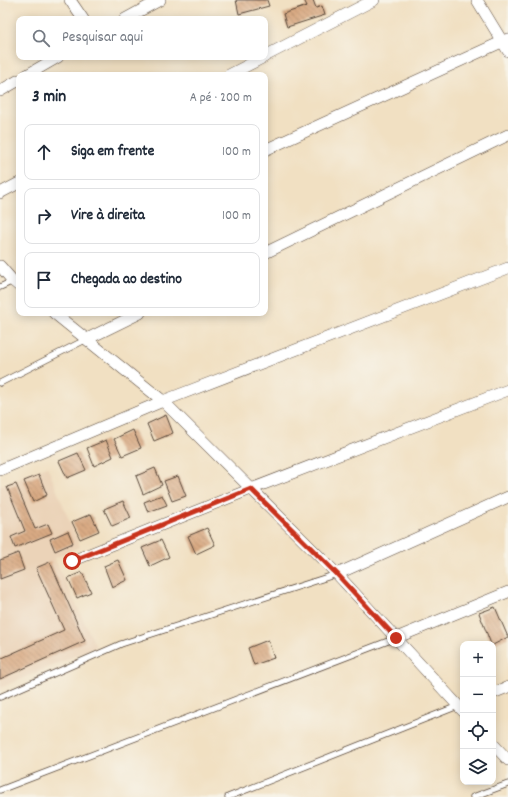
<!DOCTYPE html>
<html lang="pt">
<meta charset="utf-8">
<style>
body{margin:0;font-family:Dekko,sans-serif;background:#f6f6f7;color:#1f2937}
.controls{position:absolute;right:12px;bottom:12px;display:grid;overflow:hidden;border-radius:8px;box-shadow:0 2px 10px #0003}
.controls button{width:36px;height:36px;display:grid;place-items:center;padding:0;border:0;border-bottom:1px solid #e0e1e3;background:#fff;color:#1f2937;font:20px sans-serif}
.stop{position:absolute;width:12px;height:12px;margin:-9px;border:3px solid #c8321e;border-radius:50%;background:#fff}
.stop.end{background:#c8321e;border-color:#fff;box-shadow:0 1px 4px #0008}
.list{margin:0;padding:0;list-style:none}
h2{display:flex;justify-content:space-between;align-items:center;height:52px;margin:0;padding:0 16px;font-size:17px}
h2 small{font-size:13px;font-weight:400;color:#747a83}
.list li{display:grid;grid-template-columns:26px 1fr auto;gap:12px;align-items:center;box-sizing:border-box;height:56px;margin:0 8px 8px;padding:0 8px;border:1px solid #e0e1e3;border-radius:8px}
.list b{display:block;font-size:15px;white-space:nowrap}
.list em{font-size:13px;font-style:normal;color:#747a83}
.icon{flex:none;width:22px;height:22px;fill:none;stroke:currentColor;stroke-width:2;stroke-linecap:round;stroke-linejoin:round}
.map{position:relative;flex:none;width:508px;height:797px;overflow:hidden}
.search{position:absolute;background:#fff;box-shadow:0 2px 10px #0003;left:16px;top:16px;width:252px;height:44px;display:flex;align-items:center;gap:10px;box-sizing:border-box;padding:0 14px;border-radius:8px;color:#747a83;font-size:15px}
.panel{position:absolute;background:#fff;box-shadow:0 2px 10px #0003;left:16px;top:72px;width:252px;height:244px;border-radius:8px}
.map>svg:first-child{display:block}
.built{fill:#ebd3b8}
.building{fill:url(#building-back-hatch)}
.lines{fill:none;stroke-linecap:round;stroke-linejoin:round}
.lane-casing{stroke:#564537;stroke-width:7}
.street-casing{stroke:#564537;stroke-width:12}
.lane{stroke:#fff;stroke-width:5.5}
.street{stroke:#fff;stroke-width:11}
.route{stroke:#c8321e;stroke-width:5}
</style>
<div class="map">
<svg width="508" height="797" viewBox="0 0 508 797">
<defs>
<pattern id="building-back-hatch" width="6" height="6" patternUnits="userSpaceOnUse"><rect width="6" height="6" fill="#d9aa84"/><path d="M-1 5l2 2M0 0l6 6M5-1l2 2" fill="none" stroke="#b18b6b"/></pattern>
</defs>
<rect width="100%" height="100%" fill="#f7f3e8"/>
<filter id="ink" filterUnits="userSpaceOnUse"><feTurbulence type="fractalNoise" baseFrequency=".025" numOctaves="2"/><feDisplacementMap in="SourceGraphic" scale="8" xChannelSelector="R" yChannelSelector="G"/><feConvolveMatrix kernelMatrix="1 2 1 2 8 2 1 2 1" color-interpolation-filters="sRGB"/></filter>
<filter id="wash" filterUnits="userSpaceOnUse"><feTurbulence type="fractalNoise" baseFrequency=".012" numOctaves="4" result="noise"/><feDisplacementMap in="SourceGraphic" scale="16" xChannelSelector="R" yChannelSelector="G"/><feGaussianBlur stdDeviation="0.9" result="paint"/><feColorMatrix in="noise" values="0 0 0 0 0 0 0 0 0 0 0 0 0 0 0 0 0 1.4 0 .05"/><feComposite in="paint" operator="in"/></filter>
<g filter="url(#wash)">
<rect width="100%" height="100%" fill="#f1e0c2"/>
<!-- built -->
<path class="built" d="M47,466l33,81 -26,11 42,89 -96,41v-202z"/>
<g id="blocks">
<!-- building -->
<g class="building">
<path d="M236,0h31l2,6 -30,8z"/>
<path d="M304,0h9l3,8 6,-2 3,9 -38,12 -4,-13 24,-8z"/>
<path d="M166,415l7,18 -19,8 -7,-17z"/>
<path d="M133,430l8,18 -19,8 -8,-17z"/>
<path d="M106,440l7,17 -19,9 -7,-18z"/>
<path d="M78,453l8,17 -19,8 -8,-17z"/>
<path d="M155,468l7,17 -19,9 -7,-18z"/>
<path d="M39,475l8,20 -14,7 -9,-21z"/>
<path d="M178,476l8,20 -14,5 -8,-20z"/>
<path d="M16,484l19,45 13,-5 4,9 -37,15 -4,-11 14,-6 -18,-44z"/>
<path d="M162,495l5,10 -19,7 -4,-10z"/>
<path d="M123,501l8,17 -19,8 -8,-17z"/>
<path d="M91,514l8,17 -19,8 -8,-17z"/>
<path d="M207,528l8,17 -19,9 -8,-18z"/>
<path d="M68,531l5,12 -18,8 -5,-12z"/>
<path d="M161,540l8,17 -19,9 -8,-18z"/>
<path d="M18,553l6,17 -24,9v-19z"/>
<path d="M118,560l9,20 -15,7 -8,-21z"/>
<path d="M50,562l35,79 -85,38v-20l64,-29 -28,-62z"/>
<path d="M82,572l9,20 -14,6 -9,-20z"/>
<path d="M495,607l13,30 -15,8 -2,-1 -12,-31z"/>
<path d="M268,640l6,18 -20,7 -6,-17z"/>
</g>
</g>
</g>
<g filter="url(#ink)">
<use href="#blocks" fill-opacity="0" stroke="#564537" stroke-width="1"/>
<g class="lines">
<!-- lane casing -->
<g class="lane-casing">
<g id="lane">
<path d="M0,287l13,-6"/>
<path d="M0,383l87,-44"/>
<path d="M0,697l121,-53 216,-70"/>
<path d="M0,790l396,-152"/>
<path d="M228,797l230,-91"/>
<path d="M473,797l35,-13"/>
</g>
</g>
<!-- street casing -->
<g class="street-casing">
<g id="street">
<path d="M70,0l13,19"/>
<path d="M477,0l31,51"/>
<path d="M125,19l35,-19"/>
<path d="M265,56l109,-56"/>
<path d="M27,75l31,-18"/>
<path d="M229,75l35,-18"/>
<path d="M0,91l19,-11"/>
<path d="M265,150l243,-111"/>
<path d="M0,193l19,-10"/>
<path d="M265,253l243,-118"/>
<path d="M0,266l13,15 6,5"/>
<path d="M54,313l109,88 174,173 126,137"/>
<path d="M87,339l53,-26"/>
<path d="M0,470l163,-69 345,-133"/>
<path d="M72,561l179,-72 257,-99"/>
<path d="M337,574l171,-77"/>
<path d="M396,638l112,-46"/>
<path d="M493,693l15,-6"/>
<path d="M493,744l15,16"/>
</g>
</g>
<!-- lane -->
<use href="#lane" class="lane"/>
<!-- street -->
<use href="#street" class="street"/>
</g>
</g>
<g class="lines" filter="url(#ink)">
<!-- route -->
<path class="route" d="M72,561l179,-72 86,85 59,64"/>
</g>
</svg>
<div class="controls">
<button>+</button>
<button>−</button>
<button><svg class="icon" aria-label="locate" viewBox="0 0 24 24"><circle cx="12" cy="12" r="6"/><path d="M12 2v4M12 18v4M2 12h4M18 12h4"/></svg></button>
<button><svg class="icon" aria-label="layers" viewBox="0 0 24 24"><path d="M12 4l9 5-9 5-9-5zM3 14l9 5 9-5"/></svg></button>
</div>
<div class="stop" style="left:72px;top:561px"></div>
<div class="stop end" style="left:396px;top:638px"></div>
<div class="search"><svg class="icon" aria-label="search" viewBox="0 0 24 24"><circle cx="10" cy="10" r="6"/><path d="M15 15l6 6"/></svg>Pesquisar aqui</div>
<section class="panel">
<h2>3 min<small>A pé · 200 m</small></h2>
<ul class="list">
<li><svg class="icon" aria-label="ahead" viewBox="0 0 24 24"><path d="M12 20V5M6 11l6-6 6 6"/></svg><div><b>Siga em frente</b></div><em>100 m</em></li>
<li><svg class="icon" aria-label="right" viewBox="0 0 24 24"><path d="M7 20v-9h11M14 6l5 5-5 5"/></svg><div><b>Vire à direita</b></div><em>100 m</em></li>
<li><svg class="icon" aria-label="arrive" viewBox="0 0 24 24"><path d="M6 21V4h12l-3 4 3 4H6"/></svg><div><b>Chegada ao destino</b></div></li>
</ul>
</section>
</div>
